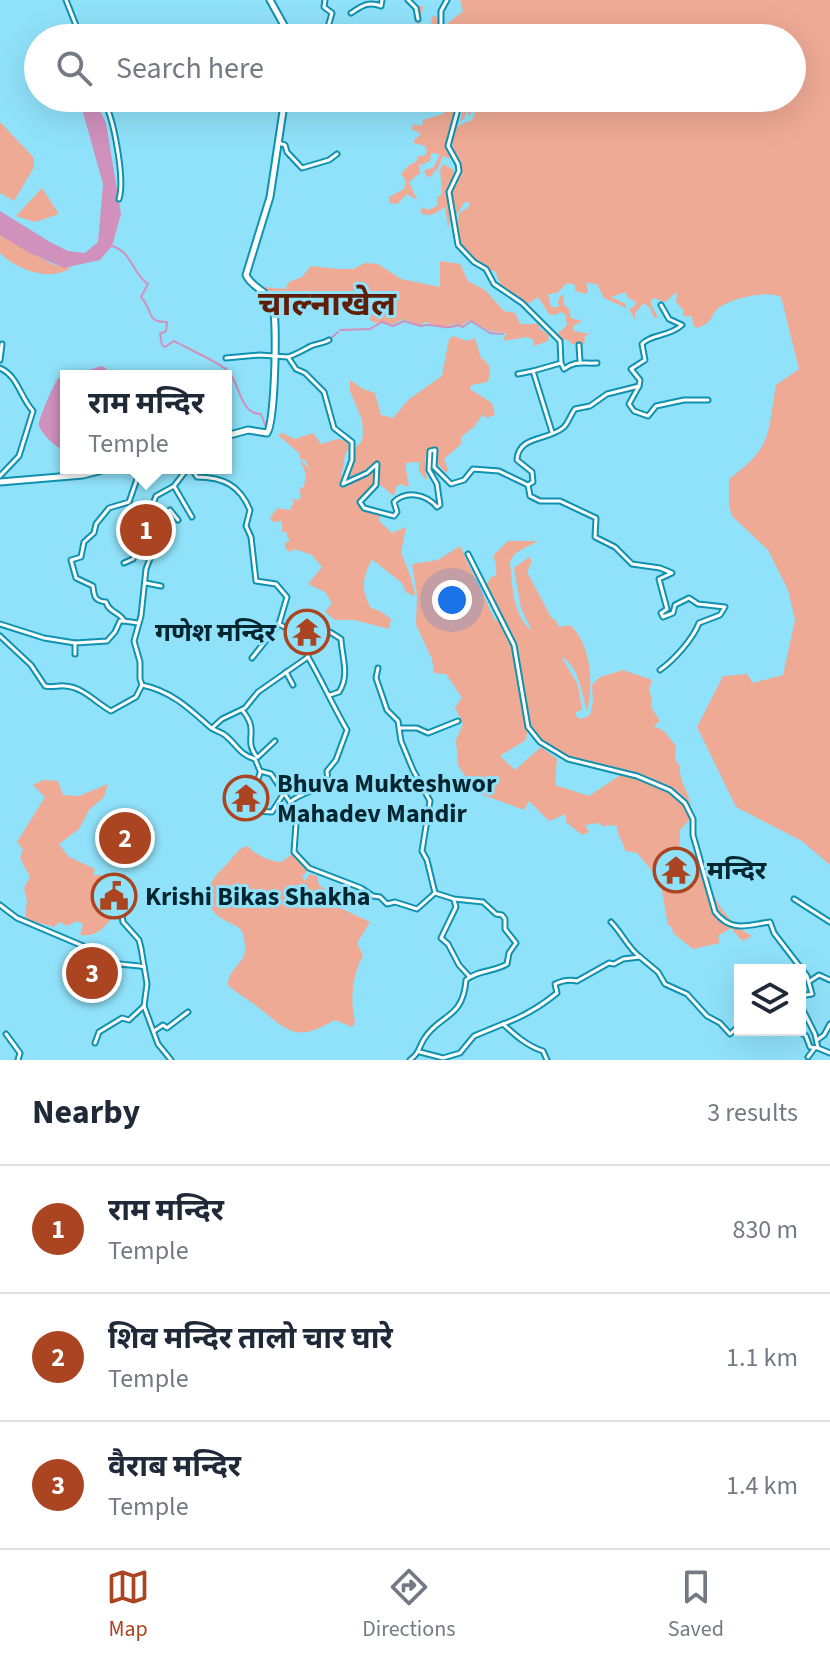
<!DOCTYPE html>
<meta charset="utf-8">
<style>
body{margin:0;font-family:"Source Sans 3","Noto Sans Devanagari",sans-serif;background:#f6f6f7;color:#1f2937}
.controls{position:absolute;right:24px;bottom:24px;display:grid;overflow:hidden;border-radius:0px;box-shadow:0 8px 32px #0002}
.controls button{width:72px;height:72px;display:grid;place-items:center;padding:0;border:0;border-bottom:2px solid #e0e1e3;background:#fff;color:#1f2937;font:40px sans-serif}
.you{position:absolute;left:452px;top:600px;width:28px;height:28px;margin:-20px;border:6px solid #fff;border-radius:50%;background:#1a73e8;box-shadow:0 0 0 12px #1a73e833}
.badge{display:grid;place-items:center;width:52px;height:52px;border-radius:50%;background:#ab4420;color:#fff;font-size:26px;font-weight:700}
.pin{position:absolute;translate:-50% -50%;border:4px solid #fff;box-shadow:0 2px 8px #0006}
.popup{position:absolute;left:60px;top:370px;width:172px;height:104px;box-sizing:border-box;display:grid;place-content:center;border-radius:0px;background:#fff;filter:drop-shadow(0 2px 6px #0005);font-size:26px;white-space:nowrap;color:#747a83}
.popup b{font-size:30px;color:#1f2937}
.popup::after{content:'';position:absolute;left:50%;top:100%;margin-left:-16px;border:16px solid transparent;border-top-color:#fff}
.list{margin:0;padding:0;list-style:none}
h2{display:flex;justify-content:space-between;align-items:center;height:104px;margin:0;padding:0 32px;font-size:34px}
h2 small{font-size:26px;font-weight:400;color:#747a83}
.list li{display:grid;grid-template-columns:52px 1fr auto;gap:24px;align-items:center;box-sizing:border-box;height:128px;padding:0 32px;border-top:2px solid #e0e1e3}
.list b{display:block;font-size:30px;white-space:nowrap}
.list p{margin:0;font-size:26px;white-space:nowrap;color:#747a83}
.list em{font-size:26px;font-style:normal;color:#747a83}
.icon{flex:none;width:44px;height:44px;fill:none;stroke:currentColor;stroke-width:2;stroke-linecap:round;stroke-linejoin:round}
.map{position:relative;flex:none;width:830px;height:1060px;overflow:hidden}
.search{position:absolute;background:#fff;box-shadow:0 8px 32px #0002;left:24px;right:24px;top:24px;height:88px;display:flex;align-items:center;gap:20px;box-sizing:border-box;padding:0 28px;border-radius:44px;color:#747a83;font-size:30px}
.sheet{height:488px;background:#fff}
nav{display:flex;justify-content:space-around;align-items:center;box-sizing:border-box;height:112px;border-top:2px solid #e0e1e3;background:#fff;font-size:22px;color:#747a83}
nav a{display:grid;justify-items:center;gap:4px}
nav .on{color:#ab4420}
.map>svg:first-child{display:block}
.green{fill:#eeaa95;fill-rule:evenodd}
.water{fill:#d091bd}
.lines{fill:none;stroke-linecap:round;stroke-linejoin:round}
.stream{stroke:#d091bd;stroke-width:2}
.minor-casing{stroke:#0f92af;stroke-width:7}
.secondary-casing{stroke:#0f92af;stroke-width:9}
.minor{stroke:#fff;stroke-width:3}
.secondary{stroke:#fff;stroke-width:5}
.labels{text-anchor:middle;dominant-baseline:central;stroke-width:6;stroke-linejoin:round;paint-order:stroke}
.poi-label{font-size:26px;font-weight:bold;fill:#02262f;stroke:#90e2fa;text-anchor:start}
.district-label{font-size:34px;font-weight:bold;fill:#5f1e06;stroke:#90e2fa}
</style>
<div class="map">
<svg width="830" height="1060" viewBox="0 0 830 1060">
<rect width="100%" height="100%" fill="#90e2fa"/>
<!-- green -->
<g class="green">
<path d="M460,0h370v865l-28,-24 -66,-34 -39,-80 26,-51 24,-2 6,9 30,-8 12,-55 -7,-30 -20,-40 -36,-34 -3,-11v-26c44,-33 38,-43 47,-94l23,-16 -18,-72c-13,-7 -49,1 -61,10 -11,8 -4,14 -23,21l-4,-3 -1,-9h-9l1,-5 -8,-9 1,-10 -12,10 -11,-4 -3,2v5l7,12 -4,1 -4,-10 -6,-5 -9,10v7l-6,-11 7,-4v-3l-9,-5 -1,-5 -15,5 15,7v4l-22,-10 -7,-14 -11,-1 2,8 -2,3 -11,-3v-6l-8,-2 -10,10 -9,1 3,13h8l-1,-6 3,-6 3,1 -1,8 6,5 2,9 11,3 -9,5v5l17,3 -5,2 -1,8h-12l-4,-4 -11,-1 -2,-3 12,-11 -2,-11 -5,-2 -5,3 -6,-1 -11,-17 -12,8c-21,-4 -24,-17 -31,-34 -8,0 -11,-2 -18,-6 -23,-12 -21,-30 -18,-52l9,-5 2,-6h-5l-8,12 -5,1 -4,13 -3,-21c-7,5 -16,12 -25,5l3,-5 5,3 9,-4v-8l5,-5 -2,-23 3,-6 11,6 -1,12 5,1c1,-16 -11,-38 -3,-54 2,-5 12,-6 17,-9l5,-12 -4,-4 -3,12 -3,-5 -3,8 -4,2 5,-21 -14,30v29l-8,-3 -6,14 -3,1 -2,5 -5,1 -3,-7 9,-2 7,-14 -9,-1 -1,9h-5l-1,3 -5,-1 1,9 -11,9 8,18 -10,-6 -10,10 -8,-1v-6l15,-8 2,-8 -5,-7 8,-9 7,-3 2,-6h6l3,-4 -2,-6 -11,-3v-3l7,-6 -9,-5 1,-5 9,2 1,-6 20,-6 11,-16h338v-60h-354l-21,-5 2,-27h4l-4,23 3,3 8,-5 3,-12 5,3 4,10 21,-17z"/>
<path d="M0,122l34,36v9l-20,34 -14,-8z"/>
<path d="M42,188l17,26 -24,8 -19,-6z"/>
<path d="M0,235l54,30 17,3c-22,14 -54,2 -71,-15z"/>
<path d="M440,261l20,3 8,17 17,9 19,21 11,2 5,11h19v4l10,7 -1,6 -14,5v-6l-7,-3 -24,4 3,-8 -16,-2 -20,-11 -8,5 -5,-1 -16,3 -16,-5 -5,3 -17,-6 -10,5 -11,-2 -2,2 -9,-3 -3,-6 -34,-8 -16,2c-11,-13 -29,-12 -43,-6l-12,-16 22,2 4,-7 13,-5 9,-11 27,3h15l12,-6 13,1 23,15 39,8z"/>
<path d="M453,336l14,5 8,-3 6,20c11,7 10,13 7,24l-17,3 -1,4 22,14 3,12 -9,3 -3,-4 -9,13 -13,10v7l-17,15 4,11 -2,3 -12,-13v-9l-4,-3 -5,11 2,22 -8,-10v-9l-14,1 4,24 -9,-3 -4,3 -2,9 -16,-13 -1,-22c-11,8 -20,15 -31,20l6,-15 2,-17 8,-8 1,-9 -1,-12 -12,-29v-11l13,9 12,4 6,22 12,3 15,-18 34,-24 7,-37z"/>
<path d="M282,433l13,6 18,-6 8,11 17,-5 9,2 2,7 -4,7 -5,29 3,4 25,-13 8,-7 -1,18 -17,16 3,5 20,6 -2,8 13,12 14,-6 -5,26 9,22 5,19 -1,2 -8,-4 -4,-9 -29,-23 -2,1c-9,19 -10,29 0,47l9,3 11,8 -2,10 -35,-9h-19l-10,-8 7,-9 -7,-11 -17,-8 14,-17 -10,-12 -17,-6 -5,3 -5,-4v-6l5,-1 -4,-7 2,-2h-6v-11l-9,1 -3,-4 7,-10 13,2 4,-8 -3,-3 8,1 2,-4 -2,-7 5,-2 2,-13 -6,-14 10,9 -5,-9 -5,-1 -1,-6 -21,-18z"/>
<path d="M508,541h29c-10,8 -23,8 -27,22 3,25 2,51 22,68l-11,-23 -7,-40 15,-11 3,4 -5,11 25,47h3l4,8 11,-2c21,19 24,59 17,86 -6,-20 -7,-43 -26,-55l17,29 4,25 -6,2v4l5,3 9,-4 3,-13 -1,-17 8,-8 23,-7 29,10 -3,11 3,7 -1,9 9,14 -6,5 10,5 12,15 -1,14 5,6c-2,16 12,29 11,45l-5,-9 -16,-12 14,14 7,14 -11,12 -1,29 3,5v-3l21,4c8,31 21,55 49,71l-10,5 -11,-13 -13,8 2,7 -27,6 -20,-16 -1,-6 -4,-2 -8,-45 -23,-27 -12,-2c-1,-9 -9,-16 -8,-25l-10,-1 -3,2 -5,-4 -14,2 4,7 -7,3 -16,-13v-8l-17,7 -20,-20 -5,9 -49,-18 -17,-27 -2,-25 7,-16 -8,-17 7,-9 -16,-24 -12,-1 -2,-14 -16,-34 1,-30 -5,-31 26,-4 22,-14 35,74 7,1 -17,-34 6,-10 5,-1c2,-27 -12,-12 12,-35zM528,726l15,17 27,15 52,16 -33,22 -34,-11 2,-26 -16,-12 -26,23 -15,-14 26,-16z"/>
<path d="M43,780l15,1 5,14 16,1 29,-12 -4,13 -15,13 -10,19 -20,15 10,13 26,12 -2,6h7l12,10 2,30c-10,13 -16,22 -34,20l3,-11 -6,-3 -10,5 -7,-4 -6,5 -29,-8 2,-18 -3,-13 6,-11 -10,-19 3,-9 -6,-7 28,-45 -12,-12z"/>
<path d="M247,846c8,8 22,16 35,16l12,-10 13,19 -5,6 3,4 5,-7 7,2 2,9 13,9 3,-3 4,2 -4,6 1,7 34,16 -13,21 6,12c-11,21 -13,45 -8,67l-3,5 -17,-7c-39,22 -45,13 -77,-13 -10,-8 -21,-13 -30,-22 0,-17 18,-22 17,-37 0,-5 -1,-14 -4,-18 -5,-6 -15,-8 -22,-13 -21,-17 -10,-36 6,-51 8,-7 12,-18 22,-20z"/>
</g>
<!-- water -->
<g class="water">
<path d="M79,98h15l12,25 15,91 -9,32 -12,14 -36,8 -36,-16 -28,-17v-24l50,31 18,9 17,2 13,-11 5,-58z"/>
<path d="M102,366l5,3v7h-41v53l-4,-1 -2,4 2,3 4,-1v18c-10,-5 -23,-16 -27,-26 -2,-4 15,-43 19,-47 4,-5 11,-7 17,-9l4,3z"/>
</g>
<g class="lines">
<!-- stream -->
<g class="stream">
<path d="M112,246c20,6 20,27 36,38l-7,13c13,14 4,25 26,25l-1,9 -6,3 2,11 3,2 9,-6c12,7 49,23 55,31 11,13 11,42 32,42l5,13"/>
<path d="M340,330l30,-1 12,-7 11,4 11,-5 17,5c12,-4 23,5 37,-1l5,2 8,-6 19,12 13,1"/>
<path d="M330,339l8,-7"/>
</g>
<!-- minor casing -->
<g class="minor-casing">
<g id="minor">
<path d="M66,0l15,38"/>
<path d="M325,0l-1,7 8,6 -4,14 3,11"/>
<path d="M408,0l8,8 2,11"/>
<path d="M351,13c11,-7 17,-12 30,-7l1,-6"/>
<path d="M236,37l1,1"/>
<path d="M274,38l14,-7"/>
<path d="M441,38v-27l6,-11"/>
<path d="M102,98c12,17 23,82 17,101"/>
<path d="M461,98l-13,48 10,18 1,7 -10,21 9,53 16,17 12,7 8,15 28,19 38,38 1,22 -28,8"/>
<path d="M279,143l6,2 2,7 15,16 27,-8 8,-6"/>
<path d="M579,345l1,16"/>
<path d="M288,357c9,-3 15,-7 23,-11 7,-3 12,-2 18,-6"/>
<path d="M226,358l34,-3 28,2 8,12 9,4 19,19 10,36 18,14v18l-9,24 24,-11 10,-9 -1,21 -16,17 4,6 30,8 3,-4 -3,-10c12,-12 32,-8 43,5l3,-2 -3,-21 -8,-14 1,-19 5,-1 -1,17 17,17 13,-4 9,-11 26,2 29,14 2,11 10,5h20l36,17 -1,19 20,10 17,17 28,4 12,5 -13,6 8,30 -6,4 2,4 10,-4 2,-8 14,-7 9,6 27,3 -5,8 -21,8c-6,16 -25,37 -39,47"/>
<path d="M0,360l2,-16"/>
<path d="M561,363l3,6c12,-9 19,-5 33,-6"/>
<path d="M0,368c18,8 20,29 33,43l-14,45 -19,20"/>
<path d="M518,374l15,-3 19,61"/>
<path d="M639,386l1,-6 -9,-11 14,-9 -3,-16c9,-10 27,-7 40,-19l-13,-6 -8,-14"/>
<path d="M188,468l-14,18 -18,10 -16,42 11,10 1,5 -6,16 -5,47 -7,25 6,21v17l2,6c29,6 47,23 68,42 5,4 12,5 16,9 11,9 14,19 29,23l5,12 11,3 21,31 4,19 -2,28 15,16 52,20 12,8 7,1 7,7 8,-2 22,7 18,-16 19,6 29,3 13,12 6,1 3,4v10l11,14 -7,10 -2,11c-13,8 -30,6 -41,16 -3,40 -27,34 -42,59 -6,10 -4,13 -14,21"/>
<path d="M191,468l6,9c27,0 43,9 53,33l-4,16 5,11 5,44 20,3 11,13 -8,27 7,4 22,5v24l-50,35 -13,16 -23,11 -10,9"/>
<path d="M528,485l5,-3 -1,-10 -15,-12c1,-25 32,-19 47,-33 4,-4 7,-13 11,-18l15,-3 17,-12 32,-8 -10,18 5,7 14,5 8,-10 28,-6h24"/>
<path d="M174,486l18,31"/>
<path d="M153,509l12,4 5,-3 8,10"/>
<path d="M468,554l46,91 14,82 12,15 28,17 69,17 33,14 15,13 8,16v16l22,77c17,21 32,13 55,10l4,11 33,43 5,18 -12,2"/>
<path d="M124,563l9,-4 7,-20"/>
<path d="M146,583l15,3"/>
<path d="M138,623l-14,-2c-4,-9 -15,-8 -18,-19 -11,-1 -12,-5 -13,-16l-17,-8 -5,-18 10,-3 3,-15 10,-9 2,-9 13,-16 20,-6 8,-23 23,-11"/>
<path d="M0,624l44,14 31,5"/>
<path d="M309,633l21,-1 11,7c1,19 9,36 -2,53l-9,3"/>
<path d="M0,636l31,29 14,21c8,2 13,-1 20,0 18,1 30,16 46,25l25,-14 6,-12"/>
<path d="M75,654v-11l32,-2 8,-9 5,-11h4"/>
<path d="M252,658l27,-34"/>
<path d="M378,668l-2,10 11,32 11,11 3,20 12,29 17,31 -8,50 5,9 8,33"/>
<path d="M286,672l7,13"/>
<path d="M242,710c19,22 0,29 15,47"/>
<path d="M400,728h17l11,5 30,-12"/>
<path d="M258,757l17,-16"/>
<path d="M290,802c10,-9 25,-11 38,-19l-1,-12 9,-11 11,-30c-14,-24 -25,-49 -39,-73"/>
<path d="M254,811l-6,-13 7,-10 5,-15"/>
<path d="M250,816l4,-5 18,1 12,-19"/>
<path d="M794,899l36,23"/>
<path d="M119,900l4,22 16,18 2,8 6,36 -3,22 14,38 13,16"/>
<path d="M454,900l2,7 -15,31 7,6 11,21 10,11"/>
<path d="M0,905l17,13 85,36c12,14 27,9 42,13"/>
<path d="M611,922c11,11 17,26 29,35"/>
<path d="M810,981l9,-6 11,5"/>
<path d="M800,1004l15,30 3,14 12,5"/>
<path d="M503,1024c20,-7 38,-18 54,-31l-2,-9c8,-4 14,-5 22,-3l32,-18 5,1 9,-5 17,-2 18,15 7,12 22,10 20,22 13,7 10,11 10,-9"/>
<path d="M797,1030l9,6 4,11 8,1"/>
<path d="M154,1031l9,-6 4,3 21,-16"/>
<path d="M6,1034l14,19 -2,7"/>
<path d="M817,1040l7,-5 6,-11"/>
<path d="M95,1043l4,-11 23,-14 7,2 15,-14"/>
<path d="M420,1052l23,6 17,-5 14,-17 29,-12c12,11 24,22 40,27l4,9"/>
<path d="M808,1057l6,-8"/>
</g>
</g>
<!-- secondary casing -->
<g class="secondary-casing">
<g id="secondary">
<path d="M270,0l21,38"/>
<path d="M226,436l22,-6 19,3c8,-9 11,-119 5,-131 -6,-12 -21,-15 -26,-27l24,-78 15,-99"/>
<path d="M0,482l83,-7 27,-7"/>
</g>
</g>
<!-- minor -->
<use href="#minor" class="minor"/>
<!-- secondary -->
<use href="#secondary" class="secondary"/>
</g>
<!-- icons -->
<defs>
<g id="temple-ring" transform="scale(2.3)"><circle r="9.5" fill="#90e2fa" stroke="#ab4420" stroke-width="1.5"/><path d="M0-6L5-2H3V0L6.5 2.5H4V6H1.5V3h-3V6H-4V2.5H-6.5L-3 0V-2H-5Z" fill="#ab4420"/></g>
<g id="civic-ring" transform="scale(2.3)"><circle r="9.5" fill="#90e2fa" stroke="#ab4420" stroke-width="1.5"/><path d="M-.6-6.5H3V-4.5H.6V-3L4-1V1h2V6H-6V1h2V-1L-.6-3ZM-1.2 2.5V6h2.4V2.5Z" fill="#ab4420"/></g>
</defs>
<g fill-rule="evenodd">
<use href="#temple-ring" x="307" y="632"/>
<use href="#temple-ring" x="246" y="798"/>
<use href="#temple-ring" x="676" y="870"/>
<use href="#civic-ring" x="114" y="896"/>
</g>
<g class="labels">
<!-- poi labels -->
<g class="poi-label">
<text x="276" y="632" text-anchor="end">गणेश मन्दिर</text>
<text x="277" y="783">Bhuva Mukteshwor<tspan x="277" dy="30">Mahadev Mandir</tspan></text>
<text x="707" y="870">मन्दिर</text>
<text x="145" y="896">Krishi Bikas Shakha</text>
</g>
<!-- district labels -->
<g class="district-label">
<text x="327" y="304">चाल्नाखेल</text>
</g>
</g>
</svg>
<div class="controls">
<button><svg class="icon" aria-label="layers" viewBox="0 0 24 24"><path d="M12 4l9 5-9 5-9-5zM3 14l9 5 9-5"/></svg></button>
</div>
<div class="you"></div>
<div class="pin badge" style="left:146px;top:530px">1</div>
<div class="popup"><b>राम मन्दिर</b>Temple</div>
<div class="pin badge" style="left:125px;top:838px">2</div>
<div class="pin badge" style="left:92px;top:973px">3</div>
<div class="search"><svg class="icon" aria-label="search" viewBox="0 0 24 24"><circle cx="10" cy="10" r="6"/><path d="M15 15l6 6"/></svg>Search here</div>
</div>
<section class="sheet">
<h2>Nearby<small>3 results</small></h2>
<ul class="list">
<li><span class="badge">1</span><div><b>राम मन्दिर</b><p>Temple</p></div><em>830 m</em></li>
<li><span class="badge">2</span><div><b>शिव मन्दिर तालो चार घारे</b><p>Temple</p></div><em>1.1 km</em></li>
<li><span class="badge">3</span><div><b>वैराब मन्दिर</b><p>Temple</p></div><em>1.4 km</em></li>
</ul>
</section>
<nav>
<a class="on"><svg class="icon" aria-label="map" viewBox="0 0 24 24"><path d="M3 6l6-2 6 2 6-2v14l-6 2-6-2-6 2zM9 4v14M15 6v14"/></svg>Map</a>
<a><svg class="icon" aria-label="directions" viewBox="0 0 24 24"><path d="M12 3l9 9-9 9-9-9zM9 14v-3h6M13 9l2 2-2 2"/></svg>Directions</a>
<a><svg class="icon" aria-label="saved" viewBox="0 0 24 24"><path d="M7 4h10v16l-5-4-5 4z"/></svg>Saved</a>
</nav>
